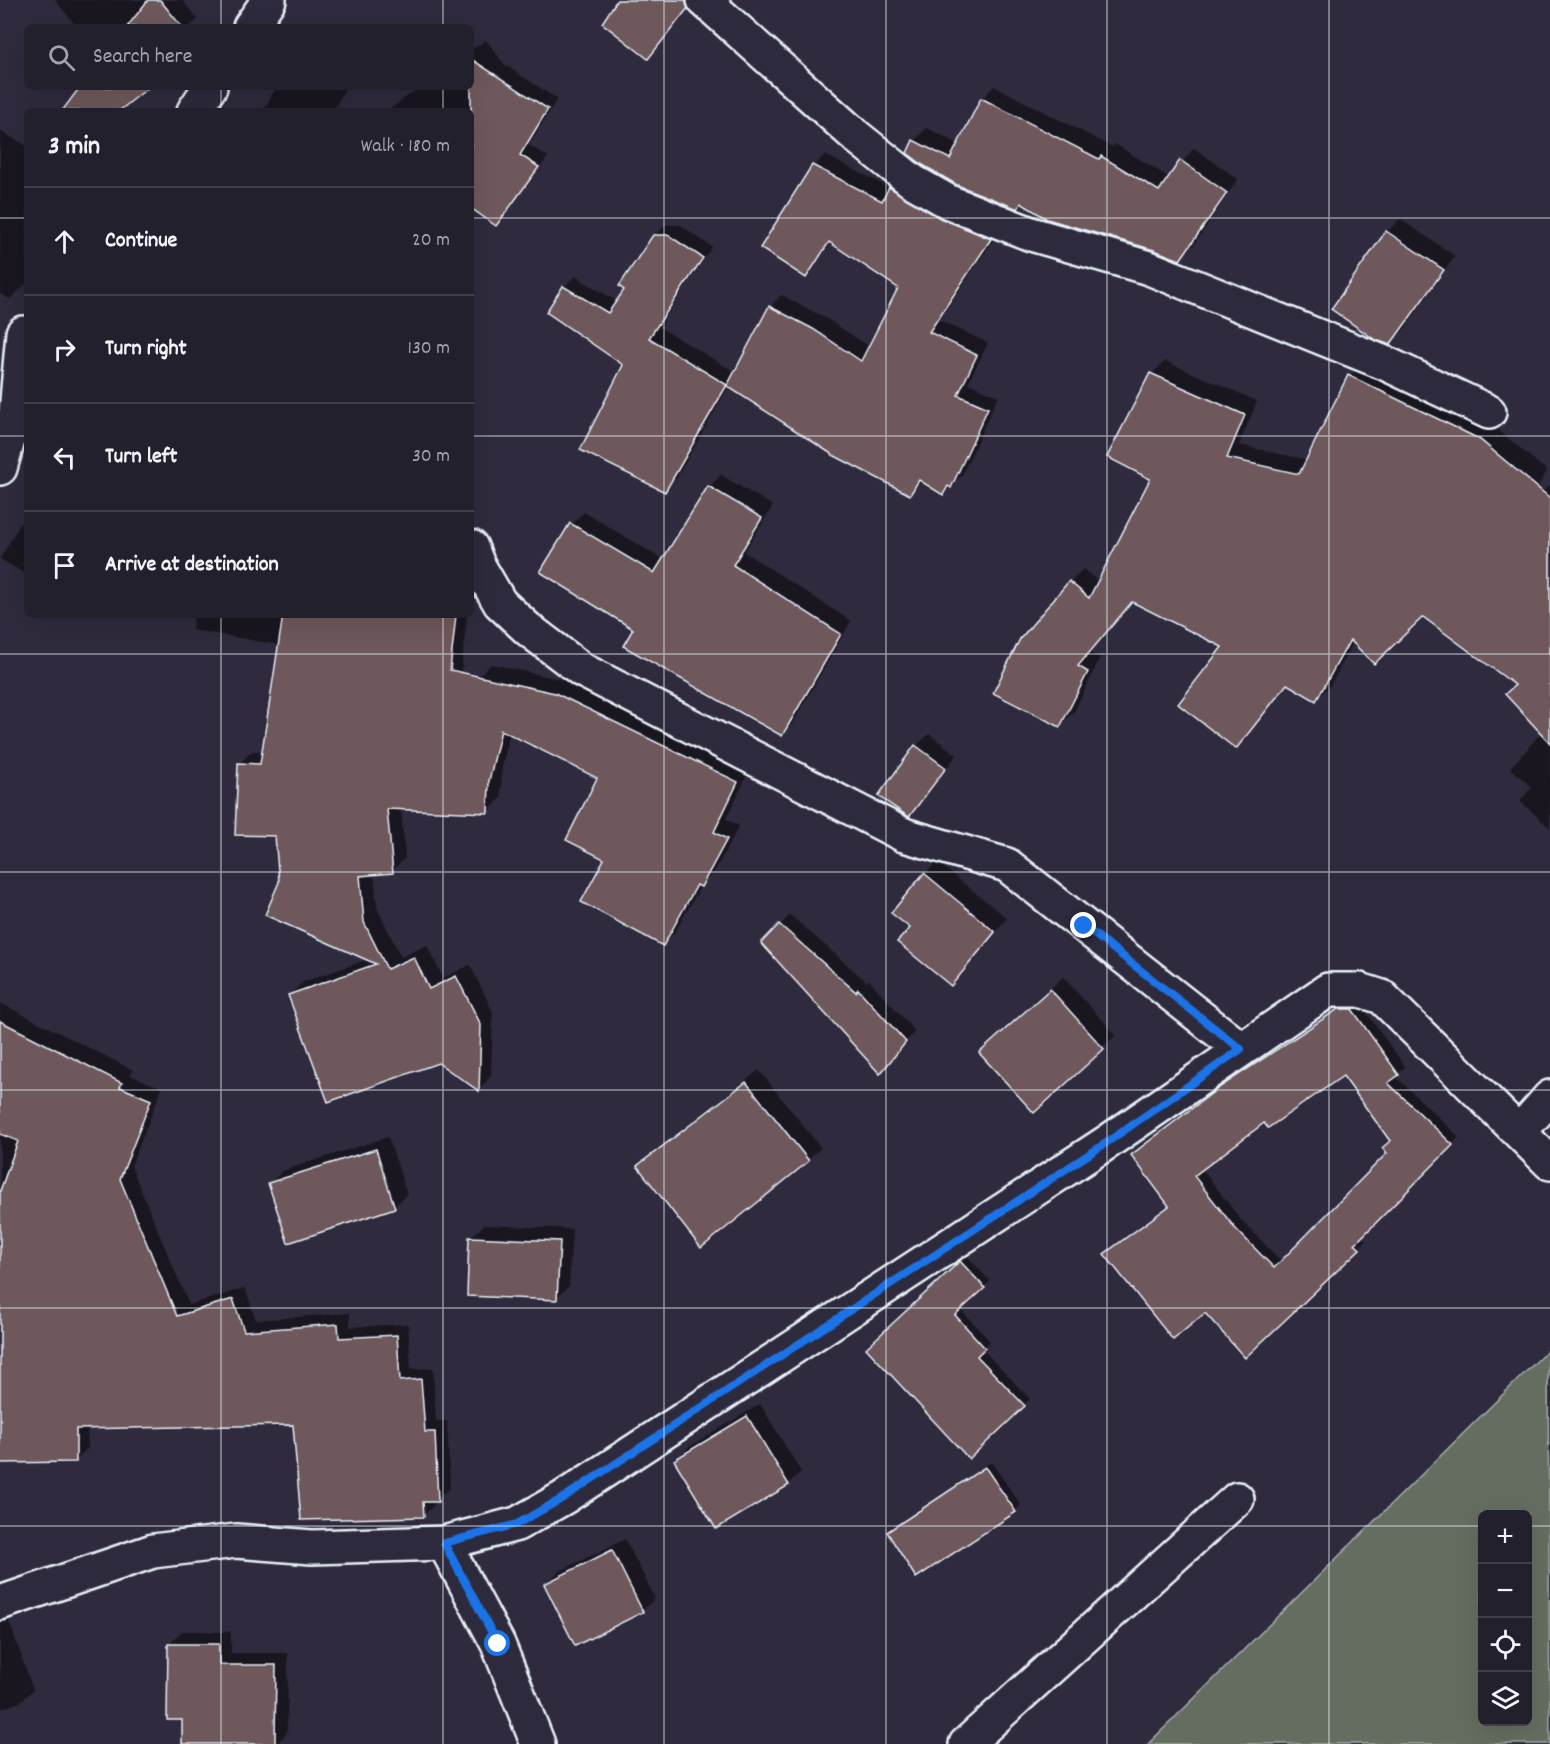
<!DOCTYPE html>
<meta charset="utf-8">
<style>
body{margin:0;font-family:Dekko,sans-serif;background:#2f2d3a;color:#f1f3f6}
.controls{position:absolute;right:18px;bottom:18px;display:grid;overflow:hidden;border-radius:9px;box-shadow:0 6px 24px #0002}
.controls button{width:54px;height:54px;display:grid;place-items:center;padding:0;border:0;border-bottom:2px solid #403e4a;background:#23202e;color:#f1f3f6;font:30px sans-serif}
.stop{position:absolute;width:18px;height:18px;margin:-14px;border:4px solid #1a73e8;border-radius:50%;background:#fff}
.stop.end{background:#1a73e8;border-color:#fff;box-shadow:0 2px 6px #0008}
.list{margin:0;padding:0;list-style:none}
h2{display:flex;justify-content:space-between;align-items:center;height:78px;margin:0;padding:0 24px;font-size:26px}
h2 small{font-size:20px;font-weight:400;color:#a3a3aa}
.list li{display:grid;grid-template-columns:39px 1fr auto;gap:18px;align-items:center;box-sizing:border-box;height:108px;padding:0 24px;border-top:2px solid #403e4a}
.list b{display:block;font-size:22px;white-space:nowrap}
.list em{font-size:20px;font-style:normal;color:#a3a3aa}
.icon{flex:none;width:33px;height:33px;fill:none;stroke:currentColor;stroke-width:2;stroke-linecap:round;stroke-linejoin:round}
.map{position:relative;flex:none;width:1550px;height:1744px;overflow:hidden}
.search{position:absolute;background:#23202e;box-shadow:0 6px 24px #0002;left:24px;top:24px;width:450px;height:66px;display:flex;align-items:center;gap:15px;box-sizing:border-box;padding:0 21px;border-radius:9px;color:#a3a3aa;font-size:22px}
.panel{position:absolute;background:#23202e;box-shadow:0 6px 24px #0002;left:24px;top:108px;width:450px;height:510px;border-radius:9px}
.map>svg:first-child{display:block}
.green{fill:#656d61;stroke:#a6afac;stroke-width:1.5;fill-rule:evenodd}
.shadow{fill:#0007;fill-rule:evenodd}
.building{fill:#6e595c;stroke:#e8f1f8;stroke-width:1.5;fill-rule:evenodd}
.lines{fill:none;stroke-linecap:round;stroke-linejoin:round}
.minor-casing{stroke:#e8f1f8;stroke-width:38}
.minor{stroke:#2f2a3d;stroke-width:33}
.route{stroke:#1a73e8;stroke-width:8}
.grid{fill:none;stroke:#e8f1f8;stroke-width:1.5;stroke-opacity:0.55}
</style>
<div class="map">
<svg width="1550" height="1744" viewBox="0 0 1550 1744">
<rect width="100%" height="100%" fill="#2f2a3d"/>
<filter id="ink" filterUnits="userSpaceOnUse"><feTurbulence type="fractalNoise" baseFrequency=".0167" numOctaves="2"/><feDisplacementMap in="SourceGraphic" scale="12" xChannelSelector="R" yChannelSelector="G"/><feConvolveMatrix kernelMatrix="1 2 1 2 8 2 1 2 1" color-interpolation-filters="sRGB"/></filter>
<g filter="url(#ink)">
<!-- green -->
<path class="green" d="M1548,1350l2,394h-402zM1482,1514h46v208h-46z"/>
<!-- shadow -->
<g class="shadow">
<path d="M55,0h127l16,19 -9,8h-112z"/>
<path d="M618,0h75l2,1 -47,56z"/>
<path d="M486,40l19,25 52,34 -28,46 19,12 -52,67 -25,-18v-95h-83l32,-24h51v-37z"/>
<path d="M994,86l118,61 3,-3 55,34 24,-30 44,31 -45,67 -13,13 -158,-57 -4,5 -104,-66 13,-13 32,16 23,-45z"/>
<path d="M276,87h70l-13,24h-70z"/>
<path d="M0,131l27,15v137l-17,16 -10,-5z"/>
<path d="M825,155l65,33 12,-12 100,51 -63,93 49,23 -20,40 30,13 -36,79 -19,18 -21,-11 -12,11 -181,-107 -53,93 -12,11 -39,-125 -61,-78 11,-11 43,26 36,-66 12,-11h14l32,22 -53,80 76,45 35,-65 11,-12 43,22 46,30 30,-59 -68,-46 -26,34 8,-110z"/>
<path d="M1400,219l55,37 -52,75 -13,12 -3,-111z"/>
<path d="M1165,361l92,40 -18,44 69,15 41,-84 14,-13 129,62 55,46 -20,34 23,-20v343l-30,-27 12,-14 -22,-19 32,-36 -25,-47 -94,-70 -69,26 -24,45 -14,13 -28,-15 -52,63 -12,-100 -91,-46 -43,52 10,5 -26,54 -14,13 10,-143 13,-13 16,13 53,-103v-105z"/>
<path d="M721,475l52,31 -29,46 107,69 -58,102 -12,12 -146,-106 -93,-58 30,-47 12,-12 80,48 45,-73z"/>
<path d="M27,512v63l-27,-16z"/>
<path d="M194,615h273l-10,96 21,-34 13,-13 77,17 182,88 -24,50 13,7 -25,46 -12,12 -27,48 -13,13 -56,-86 -7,-82 -89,-45 -8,35 -1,31 -13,13 -87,-3 4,50 -13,13 -18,2 3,35 24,49 26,-12 16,33 27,-13 23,47 -2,64 -12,13 -41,-28 -148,-66 13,-13 66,-23 -89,-77 -4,-47 -37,-71 13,-13h12l16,-106 -88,-15z"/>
<path d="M929,734l28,21 -48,60 7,-69z"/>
<path d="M937,862l70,56 -56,66 -39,-56 13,-54z"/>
<path d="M790,915l77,67 2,-2 46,51 -35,41 -117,-129z"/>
<path d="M1063,977l53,58 -82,75 -40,-69z"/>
<path d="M1347,1002h12l46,65 -10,9 64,61 -98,99 5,5 -121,115 -40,-45 -99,-57 64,-49 -37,-50 96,-74zM1344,1074l48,67 -3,12 -107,109 -41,-42 -39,-51 63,-48z"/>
<path d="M0,1003l133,67 -3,5 32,13 -31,78 58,139 56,-17 11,32 94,-7v14l58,-3 3,45 22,-1 3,53h11l3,67 -15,12v4l-12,12 -129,-93 -207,4 1,21 -12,12 -76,2z"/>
<path d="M759,1070l62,78 -120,98 -62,-80z"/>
<path d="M388,1137l19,57 -13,13 -124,-23 12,-13z"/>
<path d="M484,1225l88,4 -3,57 -13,12 -85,-61z"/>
<path d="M967,1256l23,25 -30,28 30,32 -8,8 48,50 -61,58 -101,-108z"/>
<path d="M760,1404l41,68 -13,12 -112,-24 13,-13z"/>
<path d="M991,1462l30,43 -6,6 -126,21z"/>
<path d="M625,1539l30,59 -13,13 -97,-26 13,-13z"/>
<path d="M9,1621l24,69 -13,12 -20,7v-85z"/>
<path d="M182,1631l49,1v21h57l-1,80 -11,11h-92v-26l-15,-74z"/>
</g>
<!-- building -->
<g class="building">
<path d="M148,0h12l22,27h-55z"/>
<path d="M617,0h69l2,8 -40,51 -46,-36z"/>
<path d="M471,59l77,50 -28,46 19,12 -43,59 -25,-18z"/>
<path d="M80,87h69l-30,24h-57z"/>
<path d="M981,98l118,61 2,-3 58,35 21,-31 47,33 -47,67 -26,-10 -107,-31 -26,-16 -3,6 -61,-24 -34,-20 -16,-12 6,-13 37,19z"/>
<path d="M812,165l70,36 7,-14 51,31 51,21 -62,93 48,23 -19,40 30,13 -37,80 -3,-2 -5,9 -24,-15 -9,15 -77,-40 -106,-69 42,-80 44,23 48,32 37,-73 -69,-46 -23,36 -46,-30z"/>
<path d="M1386,231l58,39 -54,75 -16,-6 -43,-30z"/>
<path d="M653,235h15l35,23 -54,80 78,47 -62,107 -85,-42 43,-85 -77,-53 17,-26 45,27 16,-23 -5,-4z"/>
<path d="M1150,373l95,42 -18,43 72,16 49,-99 131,64 71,59v245l-45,-49 10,-9 -92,-68 -49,47 -24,-24 -34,61 -29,-17 -51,65 -58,-45 44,-57 -90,-45 -54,64 10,6 -28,55 -67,-34 27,-54 49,-58 20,17 61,-119 -43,-22z"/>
<path d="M708,486l54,32 -29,47 108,69 -59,102 -159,-90 10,-17 -93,-57 30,-49 84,50z"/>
<path d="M283,615h173l-6,55 105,23 183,89 -24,50 13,7 -26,48 -4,-2 -34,61 -82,-44 23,-43 -38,-19 31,-62 -96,-48 -12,51 -1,32 -101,-4 6,64 -33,3 4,46 23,47 27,-12 15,32 27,-13 25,49 -2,66 -41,-28 -110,39 -40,-107 88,-31 -111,-49 14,-33 -4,-46 -40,-1 3,-72 22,1z"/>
<path d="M915,745l31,23 -37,49 -31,-21z"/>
<path d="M924,873l71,59 -44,54 -54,-44 13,-14 -19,-15z"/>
<path d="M779,924l77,68 2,-3 48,53 -26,32 -119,-131z"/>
<path d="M1050,989l54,60 -70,64 -55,-60z"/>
<path d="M1338,1009h14l47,66 -11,8 65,62 -98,99 5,5 -115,109 -40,-45 -32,27 -69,-86 65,-48 -38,-51 89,-68zM1343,1076l47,65 -8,7 5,5 -113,115 -40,-41 -40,-51 70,-53 4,5z"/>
<path d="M0,1021l122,62 -2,4 31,13 -31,79 57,137 56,-17 11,32 94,-7 1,14 58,-3 3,46 21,-2 4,53h10l3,70h-15l1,15 -123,3 -8,-95 -217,4v33l-76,1v-272l18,-50 -18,-7z"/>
<path d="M746,1082l63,79 -108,87 -64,-82z"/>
<path d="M376,1149l19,59 -107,35 -20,-60z"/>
<path d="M469,1237l91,4 -3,59 -90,-4z"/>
<path d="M960,1261l25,27 -30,27 30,33 -8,8 48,50 -56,53 -103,-111z"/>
<path d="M747,1416l42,69 -73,44 -42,-69z"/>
<path d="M985,1467l31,45 -100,66 -29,-46z"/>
<path d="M612,1550l31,62 -68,34 -31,-62z"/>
<path d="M168,1644h51v21h57l-1,79h-93v-24h-15z"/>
</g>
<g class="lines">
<!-- minor casing -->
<g class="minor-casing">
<g id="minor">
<path d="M704,0l153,137 55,44 37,21 82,32 118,34 238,96 102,48"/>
<path d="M250,27l19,-27"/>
<path d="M194,111l16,-24"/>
<path d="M0,468l16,-56 7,-79"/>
<path d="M471,547l7,18 22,38 28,26 54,41 322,165 103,30 234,184"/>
<path d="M1520,1131l30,-34"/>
<path d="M444,1543l54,101 40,100"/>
<path d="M0,1603l153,-52 83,-10 76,6 132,-4 73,-19 46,-26 543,-355 222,-153h32l22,7 168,166"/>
<path d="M966,1744l271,-245"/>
</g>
</g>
<!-- minor -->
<use href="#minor" class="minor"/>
</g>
</g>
<g class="lines" filter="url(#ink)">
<!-- route -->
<path class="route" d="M498,1644l-54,-101 73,-19 46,-26 543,-355 135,-94 -157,-123"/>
</g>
<!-- grid -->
<path class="grid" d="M221,0v27M443,0v27M664,0v1744M886,0v1744M1107,0v1744M1329,0v1744M221,87v24M443,87v24M0,218h27M471,218h1079M0,436h27M471,436h1079M221,615v1129M443,615v1129M0,654h1550M0,872h1550M0,1090h1550M0,1308h1550M0,1526h1482M1528,1526h22"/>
</svg>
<div class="controls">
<button>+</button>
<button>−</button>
<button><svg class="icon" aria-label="locate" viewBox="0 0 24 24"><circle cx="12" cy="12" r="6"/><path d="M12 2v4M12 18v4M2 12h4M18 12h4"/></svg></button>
<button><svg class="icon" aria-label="layers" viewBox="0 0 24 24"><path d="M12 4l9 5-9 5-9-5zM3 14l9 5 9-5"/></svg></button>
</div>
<div class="stop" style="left:498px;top:1644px"></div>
<div class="stop end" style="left:1084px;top:926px"></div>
<div class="search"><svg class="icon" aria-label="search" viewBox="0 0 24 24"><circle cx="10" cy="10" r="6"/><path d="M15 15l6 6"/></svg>Search here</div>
<section class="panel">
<h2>3 min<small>Walk · 180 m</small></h2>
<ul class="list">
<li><svg class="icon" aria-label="ahead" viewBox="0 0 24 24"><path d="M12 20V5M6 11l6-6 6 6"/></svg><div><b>Continue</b></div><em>20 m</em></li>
<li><svg class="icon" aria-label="right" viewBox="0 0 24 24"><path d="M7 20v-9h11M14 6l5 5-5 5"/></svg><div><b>Turn right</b></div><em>130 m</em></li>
<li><svg class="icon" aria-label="left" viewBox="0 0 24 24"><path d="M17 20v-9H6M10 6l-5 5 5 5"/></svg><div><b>Turn left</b></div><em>30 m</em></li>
<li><svg class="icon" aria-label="arrive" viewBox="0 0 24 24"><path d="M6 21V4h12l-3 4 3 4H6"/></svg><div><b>Arrive at destination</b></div></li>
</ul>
</section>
</div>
